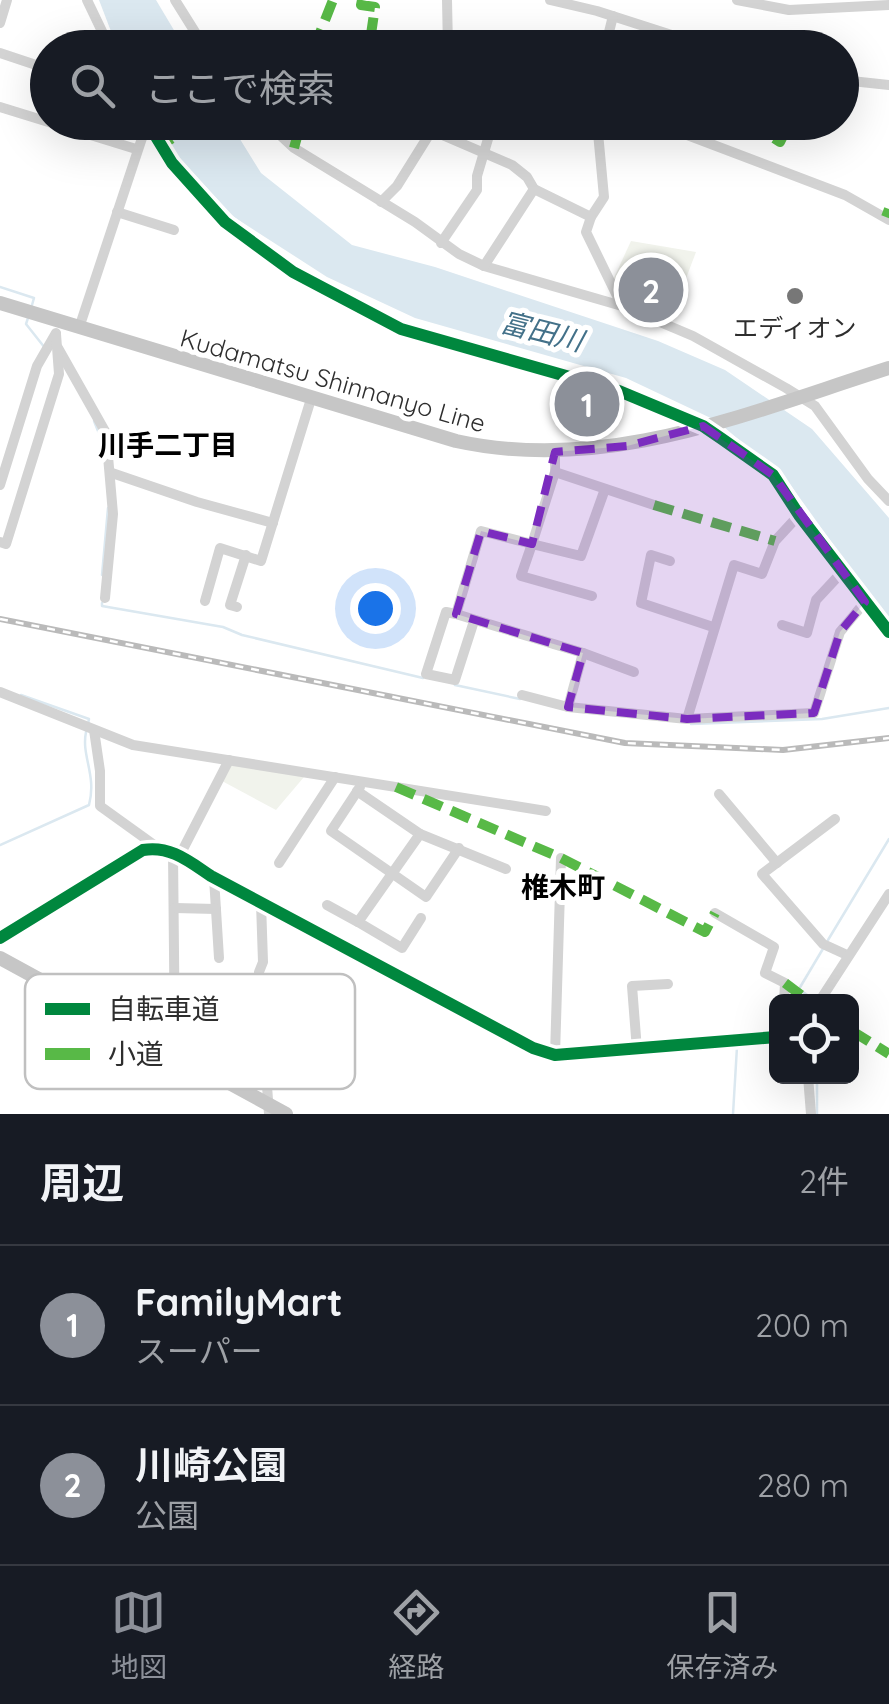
<!DOCTYPE html>
<html lang="ja">
<meta charset="utf-8">
<style>
body{margin:0;font-family:Quicksand,"Noto Sans JP",sans-serif;background:#242831;color:#f1f3f6}
.controls{position:absolute;right:30px;bottom:30px;display:grid;overflow:hidden;border-radius:15px;box-shadow:0 10px 40px #0002}
.controls button{width:90px;height:90px;display:grid;place-items:center;padding:0;border:0;border-bottom:2px solid #363941;background:#171b24;color:#f1f3f6;font:50px sans-serif}
.you{position:absolute;left:375px;top:608px;width:35px;height:35px;margin:-25px;border:8px solid #fff;border-radius:50%;background:#1a73e8;box-shadow:0 0 0 15px #1a73e833}
.badge{display:grid;place-items:center;width:65px;height:65px;border-radius:50%;background:#8c9099;color:#fff;font-size:32px;font-weight:700}
.pin{position:absolute;translate:-50% -50%;border:5px solid #fff;box-shadow:0 2px 10px #0006}
.list{margin:0;padding:0;list-style:none}
h2{display:flex;justify-content:space-between;align-items:center;height:130px;margin:0;padding:0 40px;font-size:42px}
h2 small{font-size:32px;font-weight:400;color:#9ea1a6}
.list li{display:grid;grid-template-columns:65px 1fr auto;gap:30px;align-items:center;box-sizing:border-box;height:160px;padding:0 40px;border-top:2px solid #363941}
.list b{display:block;font-size:38px;white-space:nowrap}
.list p{margin:0;font-size:32px;white-space:nowrap;color:#9ea1a6}
.list em{font-size:32px;font-style:normal;color:#9ea1a6}
.icon{flex:none;width:55px;height:55px;fill:none;stroke:currentColor;stroke-width:2;stroke-linecap:round;stroke-linejoin:round}
.map{position:relative;flex:none;width:889px;height:1114px;overflow:hidden}
.search{position:absolute;background:#171b24;box-shadow:0 10px 40px #0002;left:30px;right:30px;top:30px;height:110px;display:flex;align-items:center;gap:25px;box-sizing:border-box;padding:0 35px;border-radius:55px;color:#9ea1a6;font-size:38px}
.sheet{height:450px;background:#171b24}
nav{display:flex;justify-content:space-around;align-items:center;box-sizing:border-box;height:140px;border-top:2px solid #363941;background:#171b24;font-size:28px;color:#9ea1a6}
nav a{display:grid;justify-items:center;gap:5px}
nav .on{color:#8c9099}
.map>svg:first-child{display:block}
.green{fill:#f1f3ec}
.water{fill:#dbe8f0}
.lines{fill:none;stroke-linecap:round;stroke-linejoin:round}
.stream{stroke:#dbe8f0;stroke-width:2.5}
.minor{stroke:#d3d3d3;stroke-width:10}
.major{stroke:#c6c6c6;stroke-width:14}
.rail-casing{stroke:#bababa;stroke-width:6}
.rail{stroke:#fff;stroke-width:2.5;stroke-dasharray:8;stroke-linecap:butt}
.quiet{stroke:#58b947;stroke-width:10;stroke-dasharray:20 10;stroke-linecap:butt}
.cycleway-casing{stroke:#fff;stroke-width:19}
.cycleway{stroke:#00873e;stroke-width:12}
.marked{fill:#7b2cbf;fill-opacity:0.2;stroke:#7b2cbf;stroke-width:8;stroke-dasharray:20 12;stroke-linejoin:round}
.poi-dot{fill:#777;stroke:#fff;stroke-width:4}
.labels{text-anchor:middle;dominant-baseline:central;stroke-width:10;stroke-linejoin:round;paint-order:stroke}
.poi-label{font-size:25px;fill:#2e2e2e;stroke:#fff}
.street-label{font-size:25px;fill:#2e2e2e;stroke:#fff}
.water-label{font-size:28px;font-style:italic;fill:#437189;stroke:#fff}
.neighbourhood-label{font-size:28px;font-weight:bold;fill:#000;stroke:#fff}
.key{fill:#fff;stroke:#c0c0c0;stroke-width:2.5}
.key-label{font-size:28px;fill:#2e2e2e}
</style>
<div class="map">
<svg width="889" height="1114" viewBox="0 0 889 1114">
<rect width="100%" height="100%" fill="#fff"/>
<!-- green -->
<g class="green">
<path d="M631,241l65,11 -25,66 -45,-17 -13,-21z"/>
<path d="M231,764l73,13 -28,33 -54,-29z"/>
</g>
<!-- water -->
<g class="water">
<path d="M99,0h57l28,47h-67z"/>
<path d="M152,123h78l31,50 91,72 83,22 223,74 67,29 87,59 77,89v104l-100,-139 -72,-62 -91,-43 -211,-60 -88,-41 -93,-60 -52,-56z"/>
</g>
<g class="lines">
<!-- stream -->
<g class="stream">
<path d="M0,287l34,11 -2,7"/>
<path d="M28,318l-2,6 19,24"/>
<path d="M94,421l8,20"/>
<path d="M102,575l6,-67"/>
<path d="M102,603v3l121,21 19,8 181,43"/>
<path d="M455,685l65,14"/>
<path d="M21,695l68,24 -1,5"/>
<path d="M691,724l131,-5 67,-11"/>
<path d="M0,845l89,-40c8,-30 -8,-49 -3,-73"/>
<path d="M828,940l61,-101"/>
<path d="M814,1000l-15,-11 25,-42"/>
<path d="M817,1076v38"/>
<path d="M733,1114l4,-67"/>
</g>
<!-- minor -->
<g class="minor">
<path d="M87,0l23,48"/>
<path d="M175,0l30,48"/>
<path d="M447,0l1,48"/>
<path d="M550,0l47,11 115,37"/>
<path d="M737,0l52,10 100,-5"/>
<path d="M0,23l7,-23"/>
<path d="M605,48l8,-32"/>
<path d="M0,53l48,16"/>
<path d="M842,80l47,5"/>
<path d="M0,107l136,42"/>
<path d="M147,122l25,41 53,59 68,50 108,57 218,62 84,35 19,13 51,36 26,40 90,117"/>
<path d="M266,122l28,26 121,74 44,32 25,12 138,40 71,30 93,52 29,18 53,73 21,22"/>
<path d="M597,122l7,75 -13,20 -5,15 36,74"/>
<path d="M653,122l192,73 44,25"/>
<path d="M433,131l79,34 15,12 7,12 57,28"/>
<path d="M381,202l16,-16 40,-64"/>
<path d="M117,212l57,18"/>
<path d="M441,243l36,-53v-14l16,-54"/>
<path d="M484,266l50,-77"/>
<path d="M79,328l68,-205"/>
<path d="M58,348l48,85 7,81 -8,84"/>
<path d="M555,472l99,33"/>
<path d="M112,473l85,29 76,21"/>
<path d="M0,485l37,-119 19,-33"/>
<path d="M0,542l6,2 53,-170 -3,-40"/>
<path d="M670,561l-19,-6 -10,48 72,24"/>
<path d="M592,596l-71,-20 11,-32 49,12 24,-67"/>
<path d="M205,601l15,-53 41,13 50,-162"/>
<path d="M237,607l-7,-2 16,-50"/>
<path d="M456,614l25,-83 51,13 23,-72v-20"/>
<path d="M474,621l-19,59 -29,-6 20,-62 10,2 127,39 -15,54 119,12 127,-6 26,-81 25,-30"/>
<path d="M782,625l25,8 9,-33 27,-29"/>
<path d="M583,653l51,19"/>
<path d="M0,692l133,53 413,66"/>
<path d="M522,695l46,12"/>
<path d="M687,719l47,-154 28,9 13,-33 24,-26"/>
<path d="M94,730l6,41v35l57,41"/>
<path d="M360,787l-29,44 95,66 33,-49"/>
<path d="M357,791l63,43 -62,88 44,26 19,-30"/>
<path d="M719,794l58,69"/>
<path d="M835,819l-73,55 61,70 24,11"/>
<path d="M420,834l86,35"/>
<path d="M173,853l2,199"/>
<path d="M180,855l49,-95"/>
<path d="M279,863l56,-86"/>
<path d="M214,878l5,80"/>
<path d="M261,903l2,59 -4,10 10,142"/>
<path d="M327,905l31,17"/>
<path d="M175,908l41,1"/>
<path d="M715,913l59,34 -9,26 20,10 -1,19"/>
<path d="M0,938l143,-88c27,-5 47,12 68,26l322,172 22,7 221,-18"/>
<path d="M819,1002l70,-108"/>
<path d="M637,1050l-5,-64 36,-2"/>
<path d="M555,1055l6,-197"/>
<path d="M808,1076l3,38"/>
</g>
<!-- major -->
<g class="major">
<path d="M0,303l456,138c151,33 291,-28 433,-73"/>
<path d="M0,958l286,156"/>
</g>
<!-- rail casing -->
<g class="rail-casing">
<path id="rail" d="M0,619l625,124 158,7 106,-12"/>
</g>
<!-- rail -->
<use href="#rail" class="rail"/>
<!-- quiet -->
<g class="quiet">
<path d="M362,0l-1,5 14,2 -6,41"/>
<path d="M314,48l19,-48"/>
<path d="M749,122l31,20 10,-20"/>
<path d="M157,134l8,9 32,-21"/>
<path d="M294,148l7,-26"/>
<path d="M886,217l3,-8"/>
<path d="M654,505l121,36"/>
<path d="M396,787l165,71 144,74 10,-19"/>
<path d="M785,983l25,19"/>
<path d="M852,1031l37,23"/>
</g>
<!-- cycleway casing -->
<g class="cycleway-casing">
<g id="cycleway">
<path d="M147,122l25,41 53,59 68,50 108,57 218,62 84,35 19,13 51,36 26,40 90,117"/>
<path d="M0,938l143,-88c27,-5 47,12 68,26l322,172 22,7 221,-18"/>
</g>
</g>
<!-- cycleway -->
<use href="#cycleway" class="cycleway"/>
</g>
<!-- marked area -->
<path class="marked" d="M703,426l70,49 92,127 -25,30 -26,81 -127,6 -119,-12 15,-54 -127,-39 25,-83 51,13 23,-92 72,-6z"/>
<!-- markers -->
<circle class="poi-dot" cx="795" cy="296" r="10"/>
<g class="labels">
<!-- poi labels -->
<g class="poi-label">
<text x="795" y="327">エディオン</text>
</g>
<!-- street labels -->
<g class="street-label">
<text transform="translate(333 380) rotate(16)">Kudamatsu Shinnanyo Line</text>
</g>
<!-- water labels -->
<g class="water-label">
<text transform="translate(542 331) rotate(14)">富田川</text>
</g>
<!-- neighbourhood labels -->
<g class="neighbourhood-label">
<text x="168" y="444">川手二丁目</text>
<text x="563" y="886">椎木町</text>
</g>
</g>
<!-- legend -->
<rect x="25" y="974" width="330" height="115" rx="15" class="key"/>
<rect x="45" y="1003" width="45" height="12" fill="#00873e"/>
<rect x="45" y="1048" width="45" height="12" fill="#58b947"/>
<g class="key-label">
<text x="108" y="1019">自転車道</text>
<text x="108" y="1064">小道</text>
</g>
</svg>
<div class="controls">
<button><svg class="icon" aria-label="locate" viewBox="0 0 24 24"><circle cx="12" cy="12" r="6"/><path d="M12 2v4M12 18v4M2 12h4M18 12h4"/></svg></button>
</div>
<div class="you"></div>
<div class="pin badge" style="left:587px;top:404px">1</div>
<div class="pin badge" style="left:651px;top:290px">2</div>
<div class="search"><svg class="icon" aria-label="search" viewBox="0 0 24 24"><circle cx="10" cy="10" r="6"/><path d="M15 15l6 6"/></svg>ここで検索</div>
</div>
<section class="sheet">
<h2>周辺<small>2件</small></h2>
<ul class="list">
<li><span class="badge">1</span><div><b>FamilyMart</b><p>スーパー</p></div><em>200 m</em></li>
<li><span class="badge">2</span><div><b>川崎公園</b><p>公園</p></div><em>280 m</em></li>
</ul>
</section>
<nav>
<a class="on"><svg class="icon" aria-label="map" viewBox="0 0 24 24"><path d="M3 6l6-2 6 2 6-2v14l-6 2-6-2-6 2zM9 4v14M15 6v14"/></svg>地図</a>
<a><svg class="icon" aria-label="directions" viewBox="0 0 24 24"><path d="M12 3l9 9-9 9-9-9zM9 14v-3h6M13 9l2 2-2 2"/></svg>経路</a>
<a><svg class="icon" aria-label="saved" viewBox="0 0 24 24"><path d="M7 4h10v16l-5-4-5 4z"/></svg>保存済み</a>
</nav>
